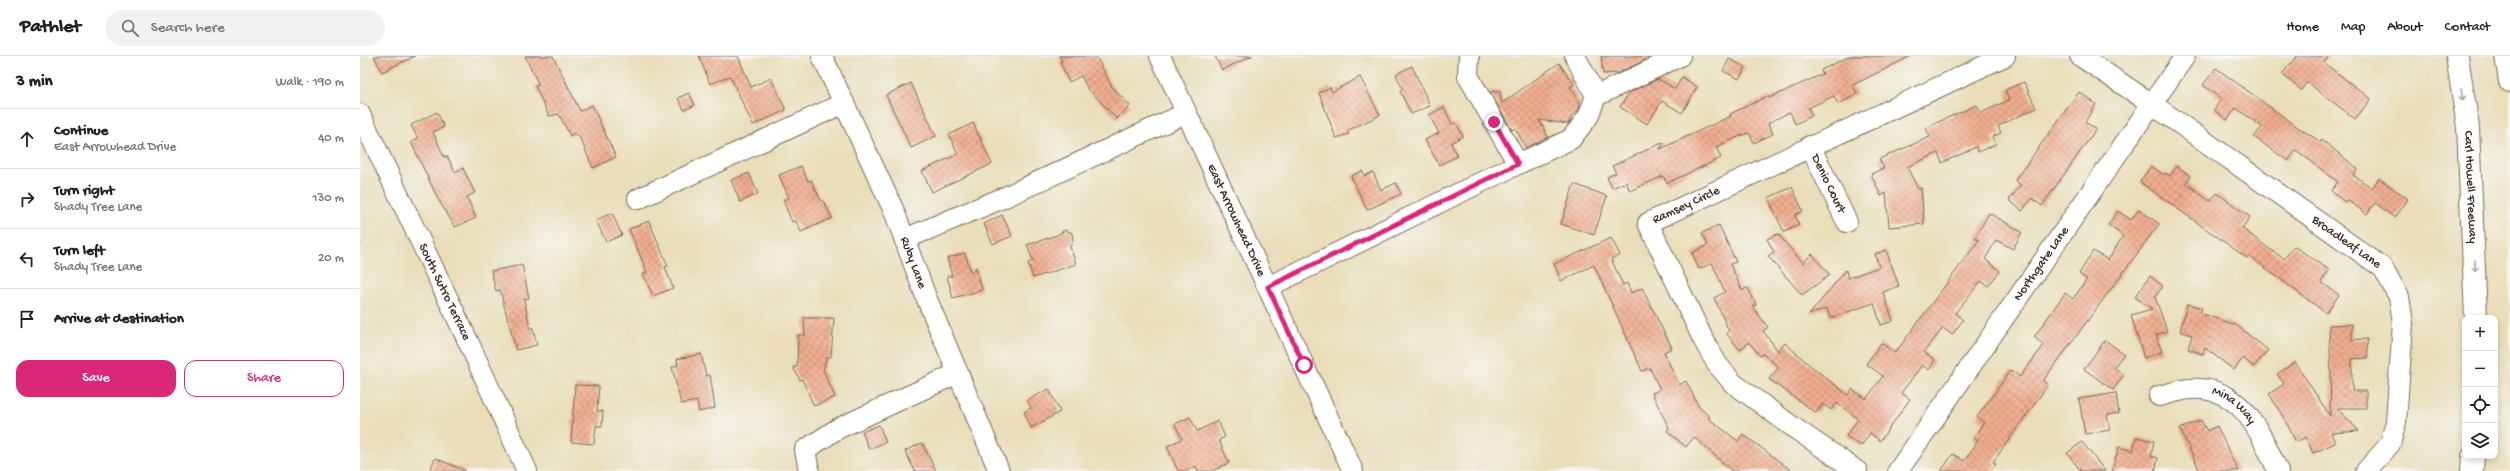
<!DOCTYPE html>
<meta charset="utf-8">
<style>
body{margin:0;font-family:"Gochi Hand",sans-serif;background:#f2f2f2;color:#222}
.controls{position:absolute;right:12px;bottom:12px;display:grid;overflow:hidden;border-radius:8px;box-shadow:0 2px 6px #0003}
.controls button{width:36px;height:36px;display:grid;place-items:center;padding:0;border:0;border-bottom:1px solid #e0e0e0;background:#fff;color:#222;font:20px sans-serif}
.stop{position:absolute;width:12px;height:12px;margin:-9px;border:3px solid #db2777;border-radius:50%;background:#fff}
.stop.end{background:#db2777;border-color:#fff;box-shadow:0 1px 4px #0008}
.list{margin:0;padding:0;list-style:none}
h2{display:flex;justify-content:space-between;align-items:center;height:52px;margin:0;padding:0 16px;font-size:17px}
h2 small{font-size:13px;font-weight:400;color:#767676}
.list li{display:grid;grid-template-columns:26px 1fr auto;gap:12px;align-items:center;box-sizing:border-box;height:60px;padding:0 16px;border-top:1px solid #e0e0e0}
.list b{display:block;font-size:15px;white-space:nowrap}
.list p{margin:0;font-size:13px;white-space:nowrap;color:#767676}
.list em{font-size:13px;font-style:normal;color:#767676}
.actions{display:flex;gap:8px;padding:12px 16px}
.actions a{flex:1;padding:9px 0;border:1px solid #db2777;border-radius:12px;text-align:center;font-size:14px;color:#db2777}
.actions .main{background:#db2777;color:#fff}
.icon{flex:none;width:22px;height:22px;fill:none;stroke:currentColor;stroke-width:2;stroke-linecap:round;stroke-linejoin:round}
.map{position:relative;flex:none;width:2150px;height:415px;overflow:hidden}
header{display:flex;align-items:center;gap:24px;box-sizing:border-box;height:56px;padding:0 20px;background:#fff;border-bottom:1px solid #e0e0e0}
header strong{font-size:19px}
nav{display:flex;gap:22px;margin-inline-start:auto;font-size:14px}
.search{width:280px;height:36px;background:#f2f2f2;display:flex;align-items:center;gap:10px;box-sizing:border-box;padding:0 14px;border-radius:22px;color:#767676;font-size:15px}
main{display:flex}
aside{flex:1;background:#fff}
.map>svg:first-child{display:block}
.building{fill:url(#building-cross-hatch)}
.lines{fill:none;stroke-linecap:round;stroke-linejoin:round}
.minor-casing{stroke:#786954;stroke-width:22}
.highway-casing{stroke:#786954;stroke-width:24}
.minor{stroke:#fff;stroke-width:20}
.highway{stroke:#fff;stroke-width:22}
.oneway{stroke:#a79f9a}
.route{stroke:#db2777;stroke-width:5}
.labels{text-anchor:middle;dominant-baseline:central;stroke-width:3;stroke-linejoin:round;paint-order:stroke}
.street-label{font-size:13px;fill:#3b2a1e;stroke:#f6f6f2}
</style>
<header>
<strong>Pathlet</strong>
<div class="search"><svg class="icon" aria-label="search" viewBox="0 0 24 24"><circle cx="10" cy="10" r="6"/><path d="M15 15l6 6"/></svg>Search here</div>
<nav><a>Home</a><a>Map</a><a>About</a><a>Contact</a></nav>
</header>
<main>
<aside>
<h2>3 min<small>Walk · 190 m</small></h2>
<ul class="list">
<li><svg class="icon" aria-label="ahead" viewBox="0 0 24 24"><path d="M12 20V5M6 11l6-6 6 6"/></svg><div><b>Continue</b><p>East Arrowhead Drive</p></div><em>40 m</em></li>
<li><svg class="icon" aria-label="right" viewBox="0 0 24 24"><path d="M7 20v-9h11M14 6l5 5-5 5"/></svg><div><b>Turn right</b><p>Shady Tree Lane</p></div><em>130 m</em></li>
<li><svg class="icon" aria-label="left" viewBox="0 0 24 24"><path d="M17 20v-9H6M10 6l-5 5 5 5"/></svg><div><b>Turn left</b><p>Shady Tree Lane</p></div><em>20 m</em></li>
<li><svg class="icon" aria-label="arrive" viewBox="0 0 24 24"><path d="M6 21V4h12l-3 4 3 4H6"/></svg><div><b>Arrive at destination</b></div></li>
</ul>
<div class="actions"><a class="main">Save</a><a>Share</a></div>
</aside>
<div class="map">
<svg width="2150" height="415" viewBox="0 0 2150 415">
<defs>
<pattern id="building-cross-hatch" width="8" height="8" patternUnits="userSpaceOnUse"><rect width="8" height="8" fill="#f1ae90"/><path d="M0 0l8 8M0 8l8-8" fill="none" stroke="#c48e75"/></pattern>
</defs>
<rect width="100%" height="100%" fill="#f6f6f2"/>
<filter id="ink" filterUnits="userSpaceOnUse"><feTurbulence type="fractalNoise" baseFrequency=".025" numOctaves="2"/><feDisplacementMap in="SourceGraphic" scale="8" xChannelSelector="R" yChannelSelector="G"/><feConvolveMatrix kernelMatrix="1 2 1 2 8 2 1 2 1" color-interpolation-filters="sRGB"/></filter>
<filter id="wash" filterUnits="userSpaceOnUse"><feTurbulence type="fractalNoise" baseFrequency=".012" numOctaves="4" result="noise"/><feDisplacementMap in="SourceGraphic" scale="16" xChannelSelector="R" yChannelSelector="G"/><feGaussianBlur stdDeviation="0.9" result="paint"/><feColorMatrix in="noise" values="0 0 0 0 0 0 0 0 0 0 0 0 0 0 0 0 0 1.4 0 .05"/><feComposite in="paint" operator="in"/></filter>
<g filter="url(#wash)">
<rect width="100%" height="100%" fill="#e9deb9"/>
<g id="blocks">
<!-- building -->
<g class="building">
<path d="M14,0h41l-33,16z"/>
<path d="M165,0h28l27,55 12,-6 24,52 -23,11 -13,-30 -5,-5 -5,3 -11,-22 -10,2 -14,-30 4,-1z"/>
<path d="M339,0h39l13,31 20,-9 15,32 -33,15 -23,-49 -20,8z"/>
<path d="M699,0h37l16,31 18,19 -13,13 -29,-30 -7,-13 -12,6 -9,-20 2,-1z"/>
<path d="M855,0h37l-30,14z"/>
<path d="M1241,0h52l-35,17 -15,1z"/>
<path d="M1490,0h61l-58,29 4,9 -19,10 -4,-8 -26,12 4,8 -17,8 -5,-12 -22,11 5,11 -19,9 -5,-10 -9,3 -24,11 5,11 -54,25 -4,-7 -33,15 -4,-9 -14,6 -5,-11 9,-4 -4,-7 52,-24 -4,7 71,-33 -1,-2 38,-18 1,2 54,-24 -2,-4z"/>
<path d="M1937,0h32l-5,7 47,36 -16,20 -48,-37 -6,8 -19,-16z"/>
<path d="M1369,3l17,8 -7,12 -16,-8z"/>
<path d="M1199,7l15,22 -4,2 10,15 -2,1 2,3 -2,5 -6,5 -4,8 -29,-4 9,17 -22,11 -11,-20 -3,2 -3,-5 -19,-33 10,-1 2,12z"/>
<path d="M1052,10l18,40 -19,8 -11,-23 3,-1 -7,-16z"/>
<path d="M1856,12l83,60 22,14 1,-2 36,29 -5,6 19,13 7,-10 29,21 -13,19 -20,-15 -8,11 -20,-14 -2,2 -14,-11 7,-9 -42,-32 -8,11 -34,-24 8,-10 -26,-19 -9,12 -13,-10 7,-11 -18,-14z"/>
<path d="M1000,21l20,38 -33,16 2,3 -13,4 -17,-45 11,-6 2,5z"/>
<path d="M1322,21l15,10 -15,26 -20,-12 -15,23 -27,-17 9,-14 29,-14 17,10z"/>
<path d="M1664,26l12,26 -38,18 3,7 -9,4 4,7 -18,8 -2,-5 -34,16 -4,-10 -31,14 11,22 3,-1 3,36 -35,3 -3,-34 -5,3 -10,-22 13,-6 -5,-9 51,-22 -4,-9 21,-10 30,-13 4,8 28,-13 -4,-10z"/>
<path d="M551,27l25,53 -25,12 -25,-53z"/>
<path d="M1719,36l17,12 -11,18 11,7 -54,77 -10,-8 -10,13 -13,-11 12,-15 -6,-5z"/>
<path d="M329,37l6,12 -11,5 -6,-12z"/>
<path d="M1084,51l8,17 4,-1 7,13 -12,7 6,13 -18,9 -14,-25 14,-7 -10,-18z"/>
<path d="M77,56l7,15 -11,5 11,25 3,-1 8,16 8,-4 12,25 -8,4 9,21 -21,9 -17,-28 -27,-57 7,-3 -7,-14z"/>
<path d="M613,67l19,41 -60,28 -10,-21 36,-17 -9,-19z"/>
<path d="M441,110l7,15 3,-1 9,19 4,3 8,16 -31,14 -5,-11 -4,1 -9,-22 6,-2 -10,-23z"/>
<path d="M1791,110l13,9 2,-2 4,3 7,-10 14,10 -5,7 24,18 7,-8 33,24 -8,11 26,20 16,11 10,-13 35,24 -8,12 18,13 -13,18 -77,-57 -2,2 -107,-76z"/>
<path d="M1002,115l3,5 8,-4 8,18 15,-7 5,11 -34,16 -16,-34z"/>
<path d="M389,117l9,21 -18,8 -9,-22z"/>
<path d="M1214,128l33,12 -13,39 -33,-11z"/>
<path d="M1432,131l11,24 -8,4 4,10 -15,7 -16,-34z"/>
<path d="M1779,153l20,15 -116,157 5,4 -55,77 3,2 -6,7h-49l12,-17 11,7 14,-20 -5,-3 11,-16 -7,-5 34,-47 9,7 24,-32 -10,-8 31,-44 8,6 14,-20 -8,-5 14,-23 15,9 15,-24 -15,-11 10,-14 13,9z"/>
<path d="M252,157l10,22 -16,7 -10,-22z"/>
<path d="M1629,157l33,19 -9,17 -17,-9 -11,19 15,12 -12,15 -7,-5 -26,32 8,7 -11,15 -9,-7 -19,24 11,8 -6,10 -7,-5 -21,28 9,6 -30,42 -10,-8 -9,13 -15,-10 12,-17 -21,-16 -6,7 -8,-6 -7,9 -47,-34 10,-12 -16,-13 -3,2 -11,-14 -9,8 -13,-16 2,-3 -15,-33 11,-6 -13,-29 -13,6 -7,-16 16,-8 -6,-12 17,-8 17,37 -6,2 12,26 6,-2 8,17 -4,1 16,21 -5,4 15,20 7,-8 22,20 41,32 4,-6 14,10 17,-23 -17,-12 15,-21 14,10 84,-113 -4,-2z"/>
<path d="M642,159l10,21 -19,8 -9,-20z"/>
<path d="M289,165l19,45 -3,1 8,21 -20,8 -10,-22 4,-2 -18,-43z"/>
<path d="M705,174l7,3 1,7 -3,7 6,17 -43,14 -5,-15 5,-2 -6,-16 30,-10z"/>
<path d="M1418,178l25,29 9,-9 18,21 -28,20 -34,-39 6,-4 -7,-13z"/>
<path d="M1251,182l9,17 -9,4 12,26 4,-2 4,10 11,-5 30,60 -8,4 15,33 7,-4 13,26 11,10 -2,1 30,23 5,-7 49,37h-60l-38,-34 -8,10 -19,-16 2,-3 -17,-35 8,-3 -10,-22 -8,3 -48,-106 -33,16 -7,-17z"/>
<path d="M1526,194l13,36 -16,6 10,29 -12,4 -7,-22 -44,15 -3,-10 -18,7 37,-45 2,8 31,-11 -4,-13z"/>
<path d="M605,197l6,20 5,-6 6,23 -29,8 -6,-22h5l-5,-18z"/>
<path d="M162,209l7,33 -5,1 6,29h3l4,17 -21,5 -16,-60 -4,1 -5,-20z"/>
<path d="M1790,220l13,10 -8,11 12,34 -11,4 6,17 -18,6 -13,-43 21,-6 -17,-12z"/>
<path d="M1827,248l15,4 -2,5 36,12 32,25 -14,17 -11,-9 -9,12 -29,-22 -2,6 -15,-5 4,-14 -12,-4z"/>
<path d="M444,262h30l-3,39h-4l-4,13 12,27 -21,9 -12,-27 -2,1 -7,-13h4l1,-32h7z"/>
<path d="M1992,268v16l15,-1 1,19 -16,1v32h14v17h-29l22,23 -28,2 4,10 -22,10 -7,-16 -10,5 -11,-22 -16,-26 15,-10 -7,-10 18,-12 35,54 1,-42 -2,-49z"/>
<path d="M1745,284l19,14 -10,13 10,8 -11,15 -29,-21z"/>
<path d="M341,298l5,22 4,-1 5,33 -16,4 -2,-11 -16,3 -9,-37 6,-2 -1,-6z"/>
<path d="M215,329l24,1 -2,25h6l-1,15h-6l-2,18 -23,-2z"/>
<path d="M689,333l11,23 -29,16 -7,-16 7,-4 -4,-8z"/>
<path d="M1756,337l3,20 -12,2 3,15 -25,4 -6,-35z"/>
<path d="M830,361l7,14 21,-10 7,16 -6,3 10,23 -17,8h-14l-2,-5 -10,5h-8l-11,-25 15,-7 -7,-15z"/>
<path d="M1841,364l6,11 10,-5 21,45h-38l-20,-42z"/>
<path d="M519,369l7,17 -17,7 -7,-17z"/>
<path d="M1776,381l18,4 -3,15 7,2 -3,13h-43l7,-24 14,4z"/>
<path d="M1722,386l23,29h-24l-14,-18z"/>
<path d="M562,387l14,28h-21l-10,-20z"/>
<path d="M75,402l31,13h-36z"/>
</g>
</g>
</g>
<g filter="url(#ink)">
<use href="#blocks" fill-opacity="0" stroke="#786954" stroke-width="1"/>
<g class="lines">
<!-- minor casing -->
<g class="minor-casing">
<g id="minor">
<path id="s1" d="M462,0l72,155 32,86 73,174"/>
<path id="s2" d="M800,0l193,415"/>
<path d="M1109,0l-1,20 50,88 53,-25 17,-22 8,-21 84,-40"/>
<path d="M1215,0l21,40"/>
<path id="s3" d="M1720,0l72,48 231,164 16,29 4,26 -7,99 -6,22 -24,27"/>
<path id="s4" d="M0,58l108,227 59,130"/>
<path id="s5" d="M1450,90l37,76"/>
<path d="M278,143l206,-96"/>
<path d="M545,183l100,-42 181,-84"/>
<path d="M908,231l250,-123"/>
<path id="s6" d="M1799,340c10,-2 20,-6 30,-7 52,-5 71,43 89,82"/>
<path d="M449,415l-4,-21 32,-21 121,-56"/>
<path id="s7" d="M1497,415l-64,-44 -60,-44 -16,-19 -14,-25 -55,-116 357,-167"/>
<path id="s8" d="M1538,415l287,-415"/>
</g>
</g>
<!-- highway casing -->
<g class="highway-casing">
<g id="highway">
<path id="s9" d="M2097,0l11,71 8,191"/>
<path d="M2146,0l4,25"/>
<path d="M2112,415l1,-15"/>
</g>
</g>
<!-- minor -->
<use href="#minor" class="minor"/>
<!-- highway -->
<use href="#highway" class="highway"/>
</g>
<!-- one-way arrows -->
<defs><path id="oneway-shaft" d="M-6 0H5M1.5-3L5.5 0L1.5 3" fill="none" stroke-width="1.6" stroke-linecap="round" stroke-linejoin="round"/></defs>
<g class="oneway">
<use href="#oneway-shaft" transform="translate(2102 39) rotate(81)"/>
<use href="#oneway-shaft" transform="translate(2115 210) rotate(87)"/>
</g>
</g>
<g class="lines" filter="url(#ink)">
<!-- route -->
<path class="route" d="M944,309l-36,-78 250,-123 -24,-42"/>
</g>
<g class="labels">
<!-- street labels -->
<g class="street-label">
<text stroke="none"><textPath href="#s5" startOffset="42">Denio Court</textPath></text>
<text stroke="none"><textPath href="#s9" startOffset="132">Carl Howell Freeway</textPath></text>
<text stroke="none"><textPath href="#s7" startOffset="376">Ramsey Circle</textPath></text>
<text stroke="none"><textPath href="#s2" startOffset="181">East Arrowhead Drive</textPath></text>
<text stroke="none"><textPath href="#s3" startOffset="325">Broadleaf Lane</textPath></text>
<text stroke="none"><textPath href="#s1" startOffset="226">Ruby Lane</textPath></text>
<text stroke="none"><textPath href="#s8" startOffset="252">Northgate Lane</textPath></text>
<text stroke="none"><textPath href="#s4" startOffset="197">South Sutro Terrace</textPath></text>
<text stroke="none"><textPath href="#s6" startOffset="81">Mina Way</textPath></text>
</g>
</g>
</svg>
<div class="controls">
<button>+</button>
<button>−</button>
<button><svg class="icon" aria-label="locate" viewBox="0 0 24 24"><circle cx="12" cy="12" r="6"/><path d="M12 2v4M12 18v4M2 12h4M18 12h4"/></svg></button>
<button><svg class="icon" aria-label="layers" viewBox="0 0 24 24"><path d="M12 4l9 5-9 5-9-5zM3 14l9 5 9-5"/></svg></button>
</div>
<div class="stop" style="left:944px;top:309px"></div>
<div class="stop end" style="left:1134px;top:66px"></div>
</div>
</main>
